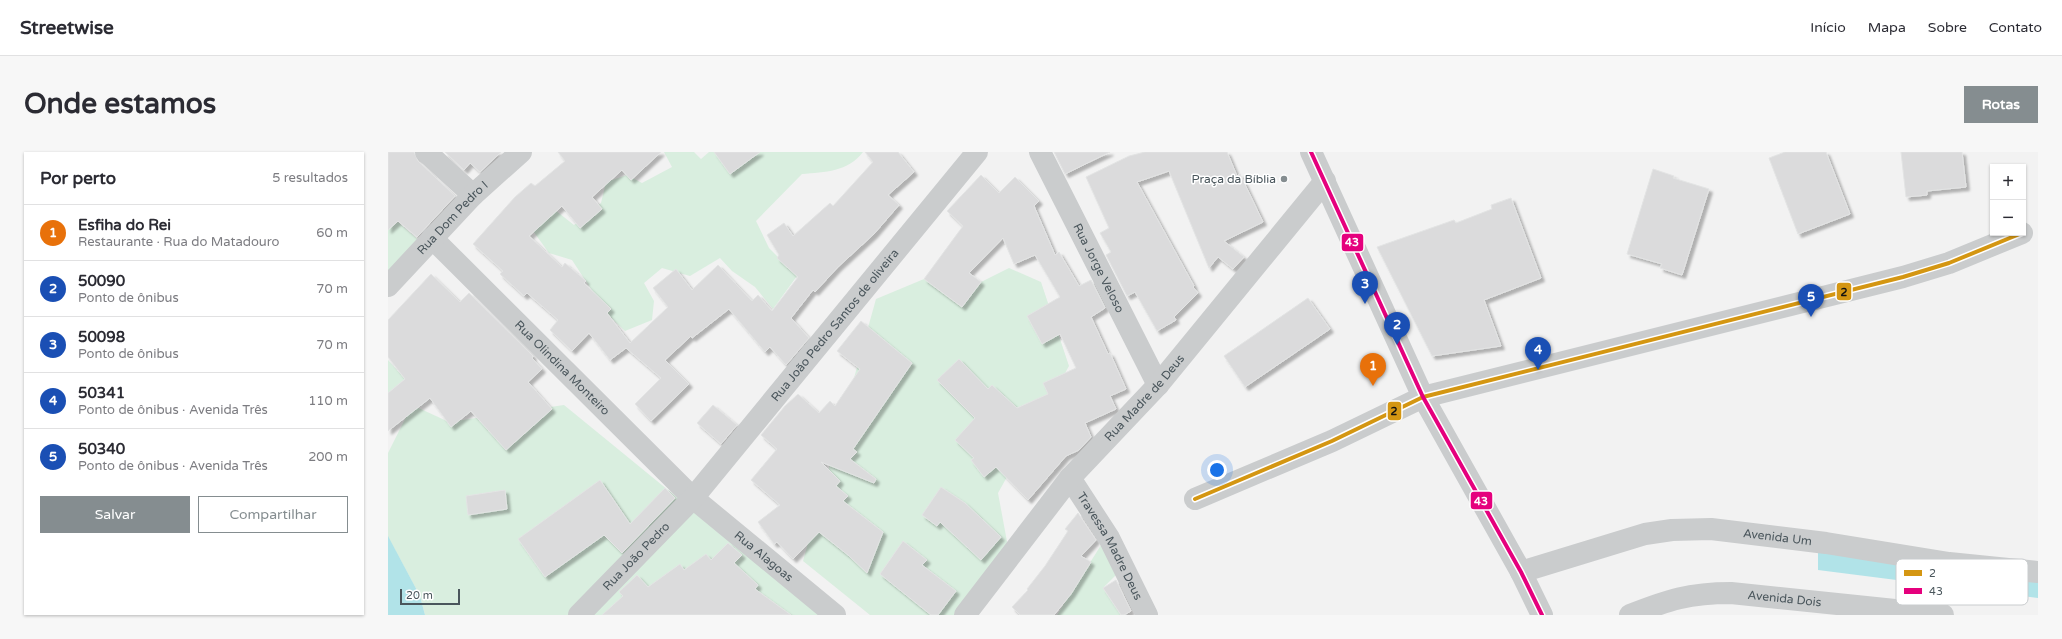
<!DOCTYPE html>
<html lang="pt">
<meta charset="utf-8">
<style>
body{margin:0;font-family:"Varela Round",sans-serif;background:#f7f7f7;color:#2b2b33}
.controls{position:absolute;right:12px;top:12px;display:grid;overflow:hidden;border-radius:0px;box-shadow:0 1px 3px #0004}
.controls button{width:36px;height:36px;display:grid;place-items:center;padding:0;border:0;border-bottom:1px solid #e1e1e2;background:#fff;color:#2b2b33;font:20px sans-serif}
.scale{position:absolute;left:12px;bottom:10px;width:60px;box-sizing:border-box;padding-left:4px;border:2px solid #4a565c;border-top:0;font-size:11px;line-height:14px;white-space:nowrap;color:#4a565c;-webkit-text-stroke:3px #fff;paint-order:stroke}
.you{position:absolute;left:829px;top:318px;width:14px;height:14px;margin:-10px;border:3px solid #fff;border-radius:50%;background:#1a73e8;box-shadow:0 0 0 6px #1a73e833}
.badge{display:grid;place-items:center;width:26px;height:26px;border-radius:50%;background:#858d90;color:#fff;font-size:13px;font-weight:700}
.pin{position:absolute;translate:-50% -33px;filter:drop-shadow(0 1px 2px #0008)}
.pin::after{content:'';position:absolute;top:21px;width:14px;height:12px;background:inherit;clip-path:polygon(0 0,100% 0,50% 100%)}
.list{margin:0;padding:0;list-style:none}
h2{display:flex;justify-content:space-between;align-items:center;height:52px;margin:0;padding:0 16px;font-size:17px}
h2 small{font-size:13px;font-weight:400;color:#7c7c81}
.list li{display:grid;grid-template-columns:26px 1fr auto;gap:12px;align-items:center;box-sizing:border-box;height:56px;padding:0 16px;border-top:1px solid #e1e1e2}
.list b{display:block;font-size:15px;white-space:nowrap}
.list p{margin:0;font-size:13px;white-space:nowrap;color:#7c7c81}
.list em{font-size:13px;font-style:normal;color:#7c7c81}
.actions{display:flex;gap:8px;padding:12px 16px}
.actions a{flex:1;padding:9px 0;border:1px solid #858d90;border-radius:0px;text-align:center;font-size:14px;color:#858d90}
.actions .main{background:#858d90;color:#fff}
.map{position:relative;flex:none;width:1650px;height:463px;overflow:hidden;border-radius:0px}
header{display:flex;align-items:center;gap:24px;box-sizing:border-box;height:56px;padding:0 20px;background:#fff;border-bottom:1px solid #e1e1e2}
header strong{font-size:19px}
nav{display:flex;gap:22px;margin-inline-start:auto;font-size:14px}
.intro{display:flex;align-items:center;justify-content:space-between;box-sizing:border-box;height:96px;padding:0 24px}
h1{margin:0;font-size:28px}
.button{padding:10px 18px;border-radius:0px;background:#858d90;color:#fff;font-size:14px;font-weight:700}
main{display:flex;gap:24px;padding:0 24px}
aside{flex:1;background:#fff;border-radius:0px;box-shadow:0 1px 3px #0004}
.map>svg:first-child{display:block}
.green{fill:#d9eedf}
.water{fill:#b1e3e8}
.building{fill:#dbdbdc;stroke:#e3e4e4;filter:url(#shadow)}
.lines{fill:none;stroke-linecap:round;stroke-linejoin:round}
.minor{stroke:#cacccd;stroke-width:22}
.bus-1-casing{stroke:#fff;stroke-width:7}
.bus-2-casing{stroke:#fff;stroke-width:7}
.bus-1{stroke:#d49612;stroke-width:4}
.bus-2{stroke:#e5007d;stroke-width:4}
.poi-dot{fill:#858d90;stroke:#fff;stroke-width:1.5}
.labels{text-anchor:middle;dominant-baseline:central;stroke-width:3;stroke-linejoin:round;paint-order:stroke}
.poi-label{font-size:12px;fill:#4a565c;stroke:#fff;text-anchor:end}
.street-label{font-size:12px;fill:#4a565c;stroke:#fff}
.key{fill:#fff;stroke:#c9ccce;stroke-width:1}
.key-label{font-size:11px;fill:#4a565c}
.line-badge{stroke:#fff;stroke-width:1.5}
.badge-label{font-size:11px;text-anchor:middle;font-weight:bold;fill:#fff}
.pale-badge-label{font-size:11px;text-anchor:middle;font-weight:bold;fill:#111}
</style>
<header>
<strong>Streetwise</strong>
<nav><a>Início</a><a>Mapa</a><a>Sobre</a><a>Contato</a></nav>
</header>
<div class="intro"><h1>Onde estamos</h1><a class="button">Rotas</a></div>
<main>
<aside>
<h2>Por perto<small>5 resultados</small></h2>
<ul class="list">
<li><span class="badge" style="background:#e8710a">1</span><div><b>Esfiha do Rei</b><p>Restaurante · Rua do Matadouro</p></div><em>60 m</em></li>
<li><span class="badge" style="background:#1a4fb4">2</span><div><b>50090</b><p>Ponto de ônibus</p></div><em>70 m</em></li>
<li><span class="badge" style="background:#1a4fb4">3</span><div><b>50098</b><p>Ponto de ônibus</p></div><em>70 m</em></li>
<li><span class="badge" style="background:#1a4fb4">4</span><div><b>50341</b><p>Ponto de ônibus · Avenida Três</p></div><em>110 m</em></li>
<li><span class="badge" style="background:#1a4fb4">5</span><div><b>50340</b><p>Ponto de ônibus · Avenida Três</p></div><em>200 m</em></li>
</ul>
<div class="actions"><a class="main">Salvar</a><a>Compartilhar</a></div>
</aside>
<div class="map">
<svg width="1650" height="463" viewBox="0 0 1650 463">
<defs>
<filter id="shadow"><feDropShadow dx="3.5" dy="3.5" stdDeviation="1" flood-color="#0004"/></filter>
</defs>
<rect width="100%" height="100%" fill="#f2f2f2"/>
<!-- green -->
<g class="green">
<path d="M276,0h30l7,7 8,-7h154c-15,20 -38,20 -61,22l-46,47 13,27 28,28 -24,33 -18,-22 -23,-16 -12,-13 -30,18 -28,-8 -18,15 10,18 -2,19 -27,11 -17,-16 -36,-55 -23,-7 -16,-22 22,-21 19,15 27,-22 5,-21 21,-7 15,8 30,-16z"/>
<path d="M10,70l24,21 -34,34v-49l1,1z"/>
<path d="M621,116l32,14 28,84 -71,127 10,54 -52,68h-86l-67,-54 73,-262 48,-20 38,28 19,-25z"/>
<path d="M0,208l17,19 -17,14z"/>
<path d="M24,253l37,17 115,-17 257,210h-396l-5,-19 -32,-59v-84z"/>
<path d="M715,390l16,30 -16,16 18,27h-64z"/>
</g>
<!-- water -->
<g class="water">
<path d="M0,384l32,60 5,19h-37z"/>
<path d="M1430,397l220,31v18l-220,-28z"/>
</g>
<!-- building -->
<g class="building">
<path d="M0,0h26l4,9 37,35 -38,41 -19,-16 -10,9z"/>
<path d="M57,0h56l-21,20 -10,-9 -6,7z"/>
<path d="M170,0h103l-30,28 -9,-10 -30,27 10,12 -22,19 -18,-22 -33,30 33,31 3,-4 21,18 -2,2 27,26 -4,4 23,30 38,-36 -15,-19 23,-19 16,21 26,-25 34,36 6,-6 14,16 26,-34 -21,-19 2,-3 -12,-20 17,-12 9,13 37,-33 3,3 40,-44 -8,-10h33l16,20 -26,23 11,10 -25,29 -36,33 -23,25 -2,-2 -22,28 18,20 -23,27 -16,-18 -5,5 -36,-43 -37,29 -1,-2 -26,24 24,24 -38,37 -16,-17 26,-26 -35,-30 -16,12 -21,-27 -17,18 -22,-21 8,-10 -31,-27 -3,3 -24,-22 3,-3 -30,-27 42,-47 16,-14 4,3 30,-25z"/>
<path d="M326,0h46l-30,22z"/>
<path d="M666,0h56l-45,22z"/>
<path d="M757,0h82l10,24 3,-2 23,48 -39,19 20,16 -11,12 -15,-12 -9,11 -40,-97 -32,11 57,104 -1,1 5,6 -24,24 2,3 -19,11 -22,-39 -8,4 -21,-41 5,-3 -11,-19 9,-5 -23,-51 43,-21z"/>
<path d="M1397,0h41l24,62 -52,20 -29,-76z"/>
<path d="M1513,0h61l4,35 -39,4v4l-21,2z"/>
<path d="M1265,17l21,7 -1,2 36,11 -27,86 -22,-7 2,-4 -35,-10z"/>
<path d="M593,23l18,18 16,-16 24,24 -5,5 21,49 4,-3 20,34 12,-6 14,28 -14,9 17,37 2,-1 16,36 -16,7 6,13 -31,14 6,14 -12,13 -13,6 -38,44 -32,-33 -12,10 -13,-17 3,-2 -19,-18 20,-22 -38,-38 22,-21 29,30 4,-4 25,23 31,-14 -5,-11 33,-15 -16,-34 -18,10 -15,-28 33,-19 -25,-42 -21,9 -11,-26 -34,35 12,9 -19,25 -38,-28 39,-53 -16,-15z"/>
<path d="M1123,46l30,80 -57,22 17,46 -69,10 -55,-109 77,-27 2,3 36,-14 -1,-4z"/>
<path d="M43,122l29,28 9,-9 64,63 -1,2 10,11 -14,13 24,27 -46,41 -35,-39 -20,16 -21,-29 -42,33v-38l17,-14 -17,-22v-37z"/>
<path d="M920,146l22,31 -85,58 -21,-31z"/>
<path d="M473,169l51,42 -59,86 4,3 -7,7 26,20 -2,4 -53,-21 19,19 -4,5 12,10 -5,5 40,31 -16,41 -19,-18 -29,-23 -26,27 -16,-17 -3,2 -16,-22 22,-17 -29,-25 26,-31 -16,-14 24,-29 13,-12 21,19 11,-12 5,5 25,-37 -23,-18z"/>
<path d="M325,253l24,20 -16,19 -24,-21z"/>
<path d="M212,328l30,44 35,-36 10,10 -53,55 -18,-18 -59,42 -27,-38z"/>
<path d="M553,335l24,16 36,34 -20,23 -41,-38 -3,4 -15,-11z"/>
<path d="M117,338l2,19 -39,6 -2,-19z"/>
<path d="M690,361l18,27 -15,16 10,6 -20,32 -17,21h-34l-8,-8 16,-17 -1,-1 18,-23 23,-35 -3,-2z"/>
<path d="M515,389l24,19 -5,5 34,26 -18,24h-7l-51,-41z"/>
<path d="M340,391l14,12 -8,8 24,22 -3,4 36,26h-189l21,-19 -4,-4 18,-17 11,12 32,-23 4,6 22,-16 5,6z"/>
<path d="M728,428l15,31 -7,4h-3l-18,-27z"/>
</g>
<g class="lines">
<!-- minor -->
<g class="minor">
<path d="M38,0l47,43"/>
<path id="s1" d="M652,0l118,233"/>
<path d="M923,0l112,245 98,175 21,43"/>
<path id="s2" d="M44,86l261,260 142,117"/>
<path id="s3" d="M0,134l85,-91 48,-43"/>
<path id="s4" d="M682,326l39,60 38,77"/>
<path d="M807,347l137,-58 91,-44 480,-120 46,-14 73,-30"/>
<path id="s5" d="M1133,420l124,-38 27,-4 39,-1 115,14 123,20 89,9"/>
<path id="s6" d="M191,463l114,-117 284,-346"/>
<path id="s7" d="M577,463l105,-137 88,-93 167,-204"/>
<path id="s8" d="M1242,463c38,-15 59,-22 101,-22l212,22"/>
</g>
<!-- bus-1 casing -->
<g class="bus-1-casing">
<path id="bus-1" d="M807,347l137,-58 91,-44 480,-120 46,-14 73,-30"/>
</g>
<!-- bus-2 casing -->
<g class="bus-2-casing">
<path id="bus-2" d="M923,0l112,245 98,175 21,43"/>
</g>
<!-- bus-1 -->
<use href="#bus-1" class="bus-1"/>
<!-- bus-2 -->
<use href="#bus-2" class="bus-2"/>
</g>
<!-- markers -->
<circle class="poi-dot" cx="896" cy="27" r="4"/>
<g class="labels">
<!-- poi labels -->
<g class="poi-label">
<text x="888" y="27">Praça da Bíblia</text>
</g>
<!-- street labels -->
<g class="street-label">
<text stroke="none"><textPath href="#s3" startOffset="94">Rua Dom Pedro I</textPath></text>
<text stroke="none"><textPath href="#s1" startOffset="130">Rua Jorge Veloso</textPath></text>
<text stroke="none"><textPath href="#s6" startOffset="387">Rua João Pedro Santos de oliveira</textPath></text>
<text stroke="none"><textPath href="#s2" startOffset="184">Rua Olindina Monteiro</textPath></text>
<text stroke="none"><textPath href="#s7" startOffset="282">Rua Madre de Deus</textPath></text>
<text stroke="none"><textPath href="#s5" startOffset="263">Avenida Um</textPath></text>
<text stroke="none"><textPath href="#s4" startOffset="79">Travessa Madre Deus</textPath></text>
<text stroke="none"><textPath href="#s6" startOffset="82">Rua João Pedro</textPath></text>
<text stroke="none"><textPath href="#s2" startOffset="460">Rua Alagoas</textPath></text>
<text stroke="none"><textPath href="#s8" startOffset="158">Avenida Dois</textPath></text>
</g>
</g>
<!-- legend -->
<rect x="1508" y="407" width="132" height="46" rx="6" class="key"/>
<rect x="1516" y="418" width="18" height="6" fill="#d49612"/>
<rect x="1516" y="436" width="18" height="6" fill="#e5007d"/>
<g class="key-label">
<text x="1541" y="425">2</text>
<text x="1541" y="443">43</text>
</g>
<g class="line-badge">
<rect x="953" y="81" width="23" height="19" rx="4" fill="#e5007d"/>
<rect x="1448" y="130" width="16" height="19" rx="4" fill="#d49612"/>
<rect x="999" y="249" width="15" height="20" rx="4" fill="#d49612"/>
<rect x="1082" y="339" width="23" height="19" rx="4" fill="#e5007d"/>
</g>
<g class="badge-label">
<text x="964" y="94">43</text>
<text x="1093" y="353">43</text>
</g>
<g class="pale-badge-label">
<text x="1456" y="144">2</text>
<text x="1006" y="263">2</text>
</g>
</svg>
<div class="controls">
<button>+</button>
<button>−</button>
</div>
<div class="scale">20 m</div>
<div class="you"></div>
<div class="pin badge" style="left:985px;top:234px;background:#e8710a">1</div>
<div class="pin badge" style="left:1009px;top:193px;background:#1a4fb4">2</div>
<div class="pin badge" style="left:977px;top:152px;background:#1a4fb4">3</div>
<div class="pin badge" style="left:1150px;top:218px;background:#1a4fb4">4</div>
<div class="pin badge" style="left:1423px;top:165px;background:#1a4fb4">5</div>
</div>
</main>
